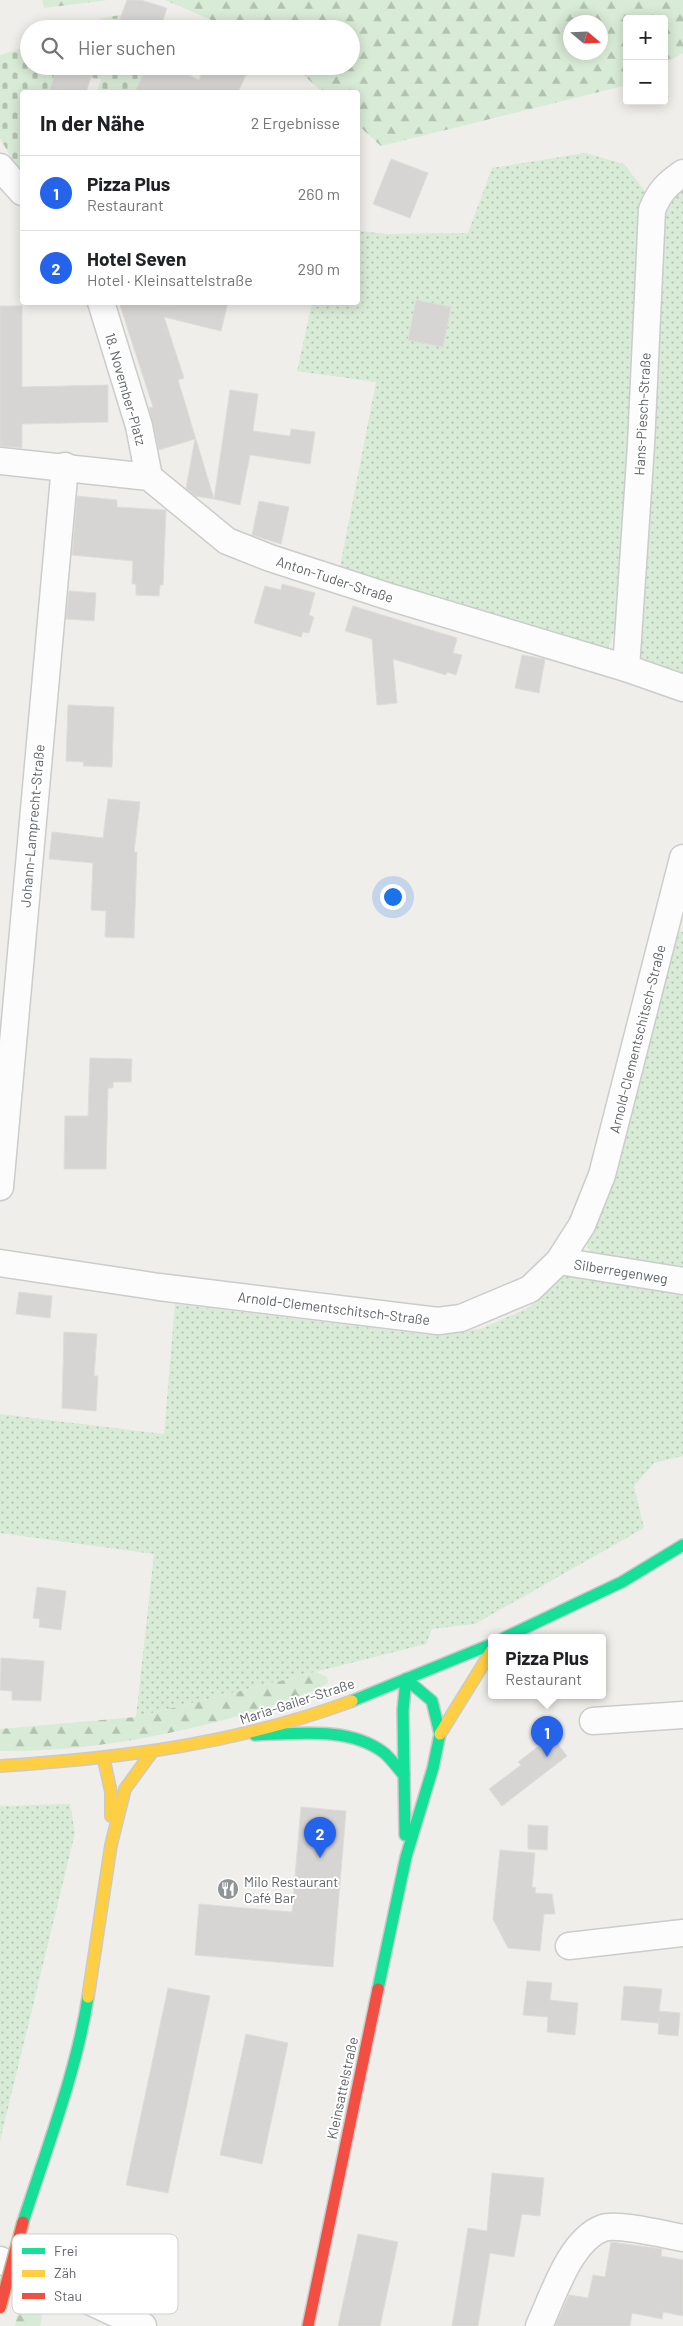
<!DOCTYPE html>
<html lang="de">
<meta charset="utf-8">
<style>
body{margin:0;font-family:Barlow,sans-serif;background:#f6f6f6;color:#202124}
.controls{position:absolute;right:15px;top:15px;display:grid;overflow:hidden;border-radius:5px;box-shadow:0 2px 12px #0003}
.controls button{width:45px;height:45px;display:grid;place-items:center;padding:0;border:0;border-bottom:1px solid #e0e0e0;background:#fff;color:#202124;font:25px sans-serif}
.compass{position:absolute;left:563px;top:15px;width:45px;height:45px;border-radius:50%;background:#fff;box-shadow:0 2px 12px #0003;rotate:109deg}
.you{position:absolute;left:392px;top:896px;width:18px;height:18px;margin:-12px;border:4px solid #fff;border-radius:50%;background:#1a73e8;box-shadow:0 0 0 8px #1a73e833}
.badge{display:grid;place-items:center;width:32px;height:32px;border-radius:50%;background:#2563eb;color:#fff;font-size:16px;font-weight:700}
.pin{position:absolute;translate:-50% -41px;filter:drop-shadow(0 1px 2px #0008)}
.pin::after{content:'';position:absolute;top:26px;width:18px;height:15px;background:inherit;clip-path:polygon(0 0,100% 0,50% 100%)}
.popup{position:absolute;left:488px;top:1634px;width:118px;height:65px;box-sizing:border-box;display:grid;place-content:center;border-radius:5px;background:#fff;filter:drop-shadow(0 1px 4px #0005);font-size:16px;white-space:nowrap;color:#757577}
.popup b{font-size:19px;color:#202124}
.popup::after{content:'';position:absolute;left:50%;top:100%;margin-left:-10px;border:10px solid transparent;border-top-color:#fff}
.list{margin:0;padding:0;list-style:none}
h2{display:flex;justify-content:space-between;align-items:center;height:65px;margin:0;padding:0 20px;font-size:21px}
h2 small{font-size:16px;font-weight:400;color:#757577}
.list li{display:grid;grid-template-columns:32px 1fr auto;gap:15px;align-items:center;box-sizing:border-box;height:75px;padding:0 20px;border-top:1px solid #e0e0e0}
.list b{display:block;font-size:19px;white-space:nowrap}
.list p{margin:0;font-size:16px;white-space:nowrap;color:#757577}
.list em{font-size:16px;font-style:normal;color:#757577}
.icon{flex:none;width:28px;height:28px;fill:none;stroke:currentColor;stroke-width:2;stroke-linecap:round;stroke-linejoin:round}
.map{position:relative;flex:none;width:683px;height:2326px;overflow:hidden}
.search{position:absolute;background:#fff;box-shadow:0 2px 12px #0003;left:20px;top:20px;width:340px;height:55px;display:flex;align-items:center;gap:12px;box-sizing:border-box;padding:0 18px;border-radius:28px;color:#757577;font-size:19px}
.panel{position:absolute;background:#fff;box-shadow:0 2px 12px #0003;left:20px;top:90px;width:340px;height:215px;border-radius:5px}
.map>svg:first-child{display:block}
.grass{fill:url(#grass-dots)}
.forest{fill:url(#forest-firs);fill-rule:evenodd}
.cemetery{fill:url(#cemetery-stones)}
.building{fill:#d6d5d3;stroke:#deddd9}
.lines{fill:none;stroke-linecap:round;stroke-linejoin:round}
.street-casing{stroke:#cbcccc;stroke-width:29}
.fast-casing{stroke:#cacacb;stroke-width:14}
.slow-casing{stroke:#cacacb;stroke-width:14}
.jam-casing{stroke:#cacacb;stroke-width:14}
.street{stroke:#fdfcfc;stroke-width:26}
.fast{stroke:#16e098;stroke-width:11}
.slow{stroke:#ffcf43;stroke-width:11}
.jam{stroke:#f24e42;stroke-width:11}
.jam-bridge-casing{stroke:#c8b996;stroke-width:14;stroke-linecap:butt}
.jam-bridge{stroke:#f24e42;stroke-width:11}
.labels{text-anchor:middle;dominant-baseline:central;stroke-width:4;stroke-linejoin:round;paint-order:stroke}
.street-label{font-size:14px;fill:#5f6368;stroke:#fff}
.poi-label{font-size:14px;fill:#5f6368;stroke:#fff;text-anchor:start}
.key{fill:#fff;stroke:#cfd0d2;stroke-width:1}
.key-label{font-size:14px;fill:#5f6368}
</style>
<div class="map">
<svg width="683" height="2326" viewBox="0 0 683 2326">
<defs>
<pattern id="grass-dots" width="8" height="8" patternUnits="userSpaceOnUse" patternTransform="scale(1.25)"><rect width="8" height="8" fill="#d8ebd6"/><path d="M2 2h.1M6 6h.1" fill="none" stroke="#b2c2b1" stroke-width="1.8" stroke-linecap="round"/></pattern>
<pattern id="forest-firs" width="22" height="20" patternUnits="userSpaceOnUse" patternTransform="scale(1.25)"><rect width="22" height="20" fill="#d8ebd6"/><path d="M5 1l3.5 6h-7zM16 11l3.5 6h-7z" fill="#b2c2b1"/></pattern>
<pattern id="cemetery-stones" width="16" height="16" patternUnits="userSpaceOnUse" patternTransform="scale(1.25)"><rect width="16" height="16" fill="#d8ebd6"/><path d="M2 7V4a2 2 0 0 1 4 0v3zM10 15v-3a2 2 0 0 1 4 0v3z" fill="#b2c2b1"/></pattern>
</defs>
<rect width="100%" height="100%" fill="#efeeea"/>
<!-- grass -->
<g class="grass">
<path d="M585,153l39,11 23,30 -30,429 -9,27 -268,-83 36,-185 -79,-11 15,-68 46,-1v-71l29,3 81,-1 24,-65z"/>
<path d="M683,185v491l-49,-15 27,-444 10,-21z"/>
<path d="M679,931l4,1v340l-92,-14 -4,-14 20,-45z"/>
<path d="M570,1270l113,19v167l-29,7 -20,23 10,42 -169,96 -43,5 -6,15 -290,73 18,-163 -154,-21v-119l164,20 11,-130 256,31 50,-6 47,-21z"/>
<path d="M70,1804l5,29 -75,308v-335z"/>
</g>
<!-- forest -->
<g class="forest">
<path d="M42,0h66l-64,8z"/>
<path d="M165,0h518v53l-19,11v-45h-37v66l-246,61 -23,-21v-33h-36l-28,-26h57v-37h-119zM570,22h30v30h-30z"/>
<path d="M316,1672l11,5 1,6c-30,16 -54,22 -86,32 -78,22 -161,37 -242,36v-22l136,-12z"/>
<path d="M21,2298l23,6 -4,22h-25z"/>
</g>
<!-- cemetery -->
<g class="cemetery">
<path d="M121,15l11,14h-50l20,-11z"/>
<path d="M29,46v20h37l-1,3 -8,-1 -8,24h-27v85l-22,-39v-83z"/>
<path d="M95,66h52l-12,26h-38l4,-13 -10,-1z"/>
</g>
<!-- building -->
<g class="building">
<path d="M127,0h14l26,8 -7,21h-28l-14,-5z"/>
<path d="M66,66h29l-9,26h-37l8,-24 8,1z"/>
<path d="M147,66h22l30,14 6,-14h45l-12,26h-103z"/>
<path d="M391,159l37,14 -18,45 -37,-14z"/>
<path d="M416,300l35,7 -8,40 -35,-7z"/>
<path d="M119,302h109l-7,29 -57,-14 20,61 -6,2 36,119 -19,-3 -9,-8 9,-49 -36,11 -10,-42 4,-1z"/>
<path d="M0,306h22v81l86,-2v37l-86,2v24l-22,-2z"/>
<path d="M230,390l28,4 -5,37 37,5 1,-7 24,3 -5,32 -60,-9 -10,50 -26,-6z"/>
<path d="M77,496l40,4v7l49,3 -3,75h-3l-1,11 -23,-1v-11h-4l1,-23 -61,-6z"/>
<path d="M259,501l30,6 -8,37 -29,-9z"/>
<path d="M282,584l33,9 -6,22 5,2 -5,16 -6,-1 -2,5 -47,-14 11,-37 16,4z"/>
<path d="M69,591l27,2 -2,28 -28,-2z"/>
<path d="M353,606l104,32 -4,15 9,2 -6,20 -9,-3 -1,3 -53,-16 4,44 -20,2 -5,-66 -27,-8z"/>
<path d="M522,655l23,4 -6,34 -24,-5z"/>
<path d="M68,705l46,2 -2,60 -29,-1 1,-4 -18,-1z"/>
<path d="M108,799l32,3 -6,50h3l-3,86 -29,-1 1,-26 -15,-1 2,-47 -44,-4 3,-27 51,6z"/>
<path d="M90,1058l42,1 -1,23h-18v6h-5l-2,81h-42l1,-53h23z"/>
<path d="M19,1292l33,4 -2,22 -34,-4z"/>
<path d="M64,1332l33,2 -3,42h4l-2,35 -34,-3z"/>
<path d="M37,1587l29,4 -5,39 -22,-3 1,-8 -7,-1z"/>
<path d="M1,1658l43,3 -3,40 -29,-1v-9l-12,-1z"/>
<path d="M552,1736l15,20 -65,50 -13,-17 32,-24 -3,-3z"/>
<path d="M301,1807l45,4 -13,156 -138,-12 4,-51 93,8z"/>
<path d="M528,1825l20,1 -1,24 -19,-1z"/>
<path d="M500,1850l35,3 -3,34 4,1 -1,5 17,1 3,20h-11l-4,37 -32,-3 -15,-29z"/>
<path d="M527,1981l25,2 -2,17 28,3 -3,32 -28,-3 1,-15 -25,-2z"/>
<path d="M624,1986l38,3 -3,22 21,2 -2,23 -20,-2 1,-17 -1,6 -37,-3z"/>
<path d="M168,1988l42,8 -42,197 -42,-8z"/>
<path d="M246,2034l42,9 -26,121 -42,-9z"/>
<path d="M492,2173l52,5 -4,38 -18,-2 -8,43 -24,-4 -12,73h-26l16,-98 19,3z"/>
<path d="M358,2234l40,8 -18,84h-42z"/>
<path d="M611,2242l51,7 -1,7 22,4v56l-20,-4 -1,7 -30,-6 -2,13h-75l14,-31 19,3 5,-23 12,2z"/>
</g>
<g class="lines">
<!-- street casing -->
<g class="street-casing">
<g id="street">
<path d="M0,167l22,25"/>
<path d="M101,302l38,124 10,51"/>
<path d="M0,461l149,16 78,64 43,17 123,40 233,70 57,20"/>
<path d="M626,668l15,-223 11,-235c7,-18 15,-26 31,-37"/>
<path d="M0,1187l65,-721"/>
<path d="M559,1261l124,20"/>
<path d="M0,1263l159,24 279,34 23,-3 69,-29 29,-28 23,-36 20,-50 81,-317"/>
<path d="M593,1721l90,-6"/>
<path d="M569,1946l114,-13"/>
<path d="M0,2260l143,66"/>
<path d="M539,2326c14,-30 31,-86 64,-98 15,-5 63,7 80,10"/>
</g>
</g>
<!-- fast casing -->
<g class="fast-casing">
<g id="fast">
<path d="M504,1638l118,-56 61,-37"/>
<path d="M352,1701l140,-57"/>
<path d="M255,1735c41,-1 93,-9 128,17 8,6 14,16 21,23"/>
<path d="M405,1835l-2,-125 3,-31"/>
<path d="M378,1989l28,-132 27,-89 7,-34 -8,-33 -26,-22"/>
<path d="M23,2222c23,-71 54,-152 65,-225"/>
</g>
</g>
<!-- slow casing -->
<g class="slow-casing">
<g id="slow">
<path d="M440,1734l52,-84"/>
<path d="M104,1760l7,32v24"/>
<path d="M0,1766c123,-8 236,-22 352,-65"/>
<path d="M88,1997l23,-152 14,-56 27,-37"/>
</g>
</g>
<!-- jam casing -->
<g class="jam-casing">
<path id="jam" d="M308,2326l70,-337"/>
</g>
<!-- street -->
<use href="#street" class="street"/>
<!-- fast -->
<use href="#fast" class="fast"/>
<!-- slow -->
<use href="#slow" class="slow"/>
<!-- jam -->
<use href="#jam" class="jam"/>
<!-- jam-bridge casing -->
<g class="jam-bridge-casing">
<path id="jam-bridge" d="M0,2308l23,-86"/>
</g>
<!-- jam-bridge -->
<use href="#jam-bridge" class="jam-bridge"/>
</g>
<!-- icons -->
<defs>
<g id="restaurant-disc" transform="scale(1.125)"><circle r="9.5" fill="#919496" stroke="#fff"/><path d="M-5-6h1v4h1v-4h1v4h1v-4h1v5L-1.5 .5V6h-2V.5L-5-1ZM5-6V6H3V1.5H1.5Q1.5-4 5-6Z" fill="#fff"/></g>
</defs>
<g fill-rule="evenodd">
<use href="#restaurant-disc" x="228" y="1889"/>
</g>
<g class="labels">
<!-- street labels -->
<g class="street-label">
<text transform="translate(126 389) rotate(74)">18. November-Platz</text>
<text transform="translate(642 414) rotate(-87)">Hans-Piesch-Straße</text>
<text transform="translate(335 579) rotate(18)">Anton-Tuder-Straße</text>
<text transform="translate(32 826) rotate(-85)">Johann-Lamprecht-Straße</text>
<text transform="translate(637 1039) rotate(-76)">Arnold-Clementschitsch-Straße</text>
<text transform="translate(621 1271) rotate(9)">Silberregenweg</text>
<text transform="translate(334 1308) rotate(7)">Arnold-Clementschitsch-Straße</text>
<text transform="translate(297 1701) rotate(-18)">Maria-Gailer-Straße</text>
<text transform="translate(342 2088) rotate(-78)">Kleinsattelstraße</text>
</g>
<!-- poi labels -->
<g class="poi-label">
<text x="244" y="1881">Milo Restaurant<tspan x="244" dy="16">Café Bar</tspan></text>
</g>
</g>
<!-- legend -->
<rect x="12" y="2234" width="166" height="80" rx="8" class="key"/>
<rect x="22" y="2248" width="23" height="6" fill="#16e098"/>
<rect x="22" y="2270" width="23" height="7" fill="#ffcf43"/>
<rect x="22" y="2293" width="23" height="6" fill="#f24e42"/>
<g class="key-label">
<text x="54" y="2256">Frei</text>
<text x="54" y="2278">Zäh</text>
<text x="54" y="2301">Stau</text>
</g>
</svg>
<div class="controls">
<button>+</button>
<button>−</button>
</div>
<svg class="compass" viewBox="-18 -18 36 36"><path d="M0-13l5 13h-10z" fill="#e53935"/><path d="M0 13l5-13h-10z" fill="#757577"/></svg>
<div class="you"></div>
<div class="pin badge" style="left:547px;top:1757px">1</div>
<div class="popup"><b>Pizza Plus</b>Restaurant</div>
<div class="pin badge" style="left:320px;top:1858px">2</div>
<div class="search"><svg class="icon" aria-label="search" viewBox="0 0 24 24"><circle cx="10" cy="10" r="6"/><path d="M15 15l6 6"/></svg>Hier suchen</div>
<section class="panel">
<h2>In der Nähe<small>2 Ergebnisse</small></h2>
<ul class="list">
<li><span class="badge">1</span><div><b>Pizza Plus</b><p>Restaurant</p></div><em>260 m</em></li>
<li><span class="badge">2</span><div><b>Hotel Seven</b><p>Hotel · Kleinsattelstraße</p></div><em>290 m</em></li>
</ul>
</section>
</div>
